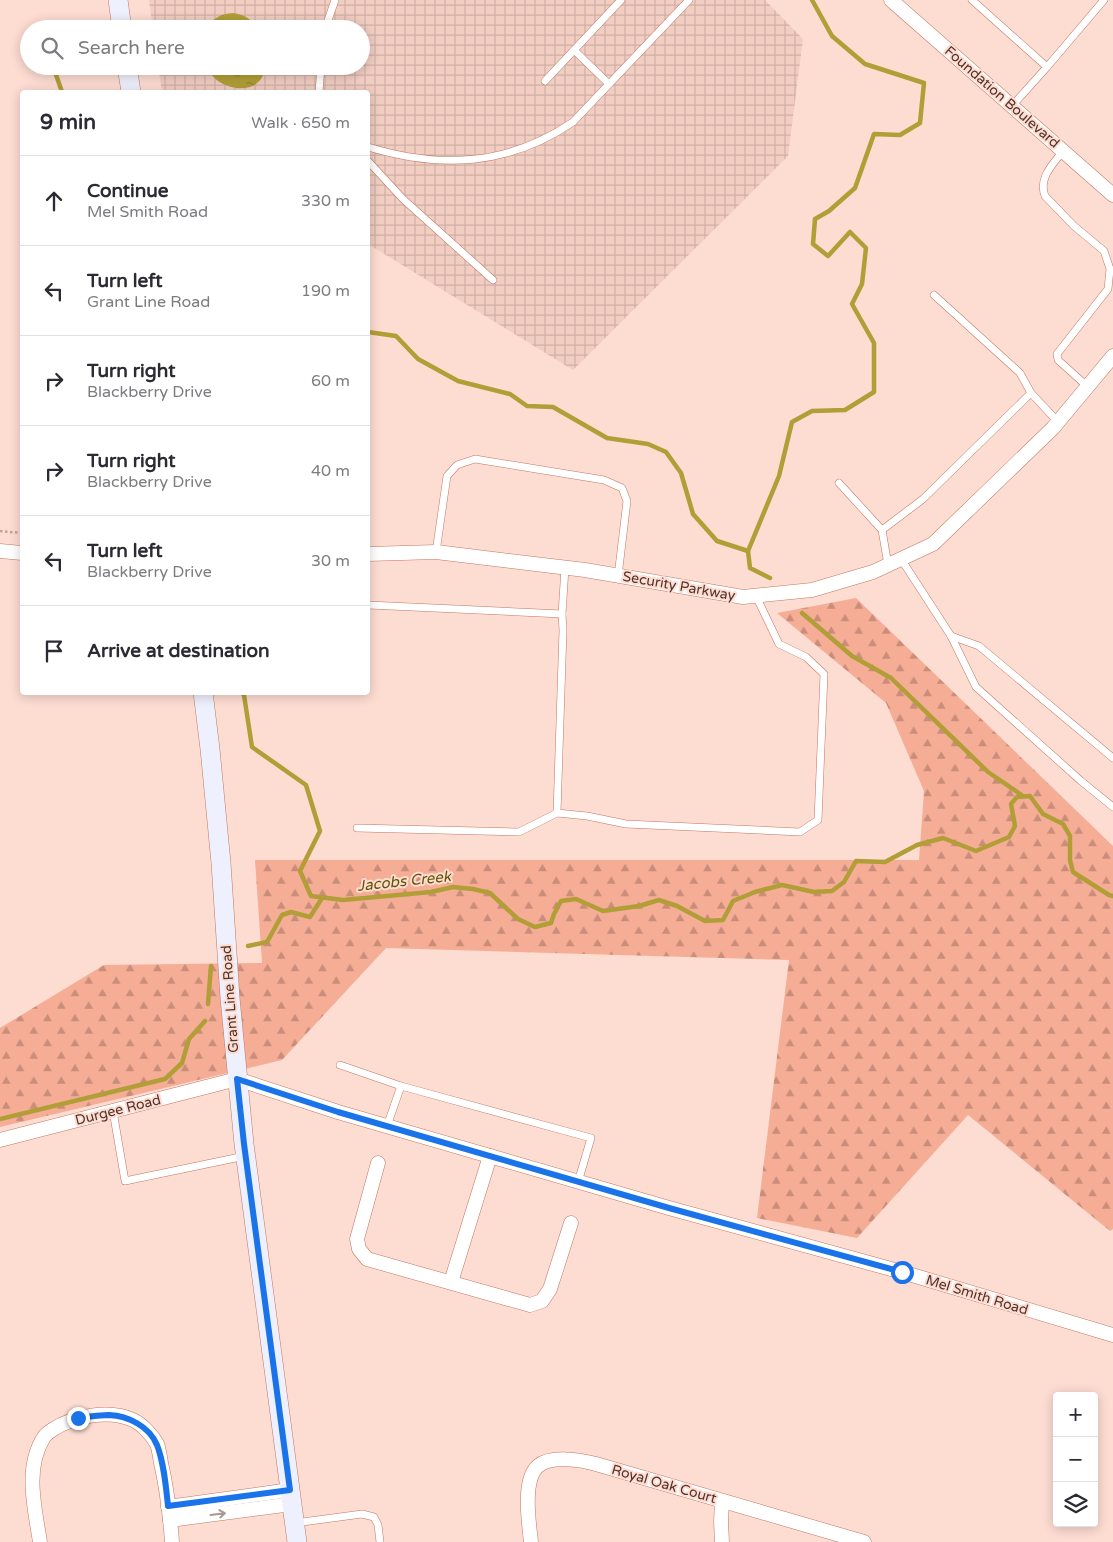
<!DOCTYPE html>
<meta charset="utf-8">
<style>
body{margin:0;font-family:"Varela Round",sans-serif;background:#f2f2f3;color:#2b2b33}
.controls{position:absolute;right:15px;bottom:15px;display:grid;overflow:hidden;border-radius:5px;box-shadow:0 2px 12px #0003}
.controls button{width:45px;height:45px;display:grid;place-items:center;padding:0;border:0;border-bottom:1px solid #e1e1e2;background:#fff;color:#2b2b33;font:25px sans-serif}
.stop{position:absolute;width:15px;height:15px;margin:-11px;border:4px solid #1a73e8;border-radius:50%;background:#fff}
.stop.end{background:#1a73e8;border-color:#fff;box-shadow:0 1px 5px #0008}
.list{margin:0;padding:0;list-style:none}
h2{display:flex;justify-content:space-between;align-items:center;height:65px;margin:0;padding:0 20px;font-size:21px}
h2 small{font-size:16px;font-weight:400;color:#7c7c81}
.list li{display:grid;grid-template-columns:32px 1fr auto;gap:15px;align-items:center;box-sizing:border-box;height:90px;padding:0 20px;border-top:1px solid #e1e1e2}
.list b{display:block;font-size:19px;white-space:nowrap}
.list p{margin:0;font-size:16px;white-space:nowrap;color:#7c7c81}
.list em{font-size:16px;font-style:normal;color:#7c7c81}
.icon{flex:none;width:28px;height:28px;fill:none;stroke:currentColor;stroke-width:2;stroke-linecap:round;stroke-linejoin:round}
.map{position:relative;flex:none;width:1113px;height:1542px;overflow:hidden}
.search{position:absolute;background:#fff;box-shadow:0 2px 12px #0003;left:20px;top:20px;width:350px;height:55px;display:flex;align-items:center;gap:12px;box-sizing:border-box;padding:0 18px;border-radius:28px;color:#7c7c81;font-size:19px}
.panel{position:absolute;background:#fff;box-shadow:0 2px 12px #0003;left:20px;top:90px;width:350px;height:605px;border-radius:5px}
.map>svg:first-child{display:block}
.industrial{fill:url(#industrial-grid)}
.forest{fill:url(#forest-firs)}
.water{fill:url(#water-ripples)}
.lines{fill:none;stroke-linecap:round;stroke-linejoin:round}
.stream{stroke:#b19e37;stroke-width:4.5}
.service-casing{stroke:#c17861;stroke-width:8}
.minor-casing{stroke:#c17861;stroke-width:15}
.secondary-casing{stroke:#c17861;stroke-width:20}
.path{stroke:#c3a399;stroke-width:2.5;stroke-dasharray:2.5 2.5;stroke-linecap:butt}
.service{stroke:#fff;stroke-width:7}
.minor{stroke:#fff;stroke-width:14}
.secondary{stroke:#eef0fd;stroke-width:19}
.oneway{stroke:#a89994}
.route{stroke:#1a73e8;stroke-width:6}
.labels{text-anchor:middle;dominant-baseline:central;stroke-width:4;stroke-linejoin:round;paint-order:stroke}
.street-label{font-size:14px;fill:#523329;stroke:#fddcd2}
.water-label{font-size:15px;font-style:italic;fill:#615401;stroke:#fddcd2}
</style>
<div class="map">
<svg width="1113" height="1542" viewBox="0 0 1113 1542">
<defs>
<pattern id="industrial-grid" width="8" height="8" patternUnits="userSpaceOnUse" patternTransform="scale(1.25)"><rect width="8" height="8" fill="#f1cdc2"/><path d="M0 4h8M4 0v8" fill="none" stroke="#d1b0a7"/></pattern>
<pattern id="forest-firs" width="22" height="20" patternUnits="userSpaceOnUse" patternTransform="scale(1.25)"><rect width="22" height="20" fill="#f6ad96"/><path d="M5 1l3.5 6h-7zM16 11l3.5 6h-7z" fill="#ca8d7a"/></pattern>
<pattern id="water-ripples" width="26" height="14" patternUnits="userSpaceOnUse" patternTransform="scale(1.25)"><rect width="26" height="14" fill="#b19e37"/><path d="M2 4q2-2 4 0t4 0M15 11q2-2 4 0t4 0" fill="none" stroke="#93812e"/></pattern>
</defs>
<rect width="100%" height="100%" fill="#fddcd2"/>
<!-- industrial -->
<path class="industrial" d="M149,0h616l38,39 -15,117 -215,214 -205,-126v-152h-206l-4,-26h203v-37h-208z"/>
<!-- forest -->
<path class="forest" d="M856,598l257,248v383l-3,2 -142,-116 -111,123 -100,-20 32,-258 -403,-12 -104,112 -282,67v-99l104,-63 158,-2 -7,-103h664l5,-69 -38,-88 -109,-90z"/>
<!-- water -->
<g class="water">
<path d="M233,13c11,2 19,5 23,16h-48c4,-12 14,-15 25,-16z"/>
<path d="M207,66h58c-2,34 -51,25 -58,0z"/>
</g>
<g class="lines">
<!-- stream -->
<g class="stream">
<path d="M53,66l9,26"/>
<path d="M368,332l28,4 22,23 40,22 52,13 17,12 26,1 54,31 41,6 18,8 15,21 12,41 24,27 31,10"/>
<path d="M770,578l-20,-10 -2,-17 31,-75 13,-54 20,-11 33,-1 29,-18v-49l-22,-39 10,-20 4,-36 -16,-16 -22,24 -15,-12 2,-25 14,-8 26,-23 19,-54 26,1 20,-12 4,-40 -59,-19 -33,-28 -20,-36"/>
<path d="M802,613l50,43 39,22 97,94 35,24"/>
<path d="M241,692l3,3 8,52 54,38 14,46 -20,40 11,25 32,4 88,-8 22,-5 20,2 17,4 28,26 17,8 16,-4 3,-9 7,-13 15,-2 27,12 36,-5 20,-6 18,6 28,15 18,-1 10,-19 22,-9 27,-7 32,7 18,-1 12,-9 12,-21 29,1 32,-17 26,-7 33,13 33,-14 6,-11 -4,-22 6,-7 13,-1 13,18 20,10 7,12v24l3,12 36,23 4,1"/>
<path d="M248,946l19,-4 15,-27 9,-3 19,5 12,-19"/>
<path d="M208,1004l3,-38"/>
<path d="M0,1119l165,-40 17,-16 7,-24 16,-18"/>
</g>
<!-- service casing -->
<g class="service-casing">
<g id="service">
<path d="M972,0l75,67 -35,39"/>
<path d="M325,29l10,-29"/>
<path d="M574,50l35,34"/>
<path d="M1047,67l57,-67"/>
<path d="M545,81l76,-81"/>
<path d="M319,92l2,-26"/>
<path d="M368,147c73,22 140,19 205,-25l116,-122"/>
<path d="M1063,151c-10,13 -25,27 -18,45l29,30 30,25 6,18 -2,20 -51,65 1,6 30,27"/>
<path d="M368,161l35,38 90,81"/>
<path d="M934,295l86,78 11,20"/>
<path d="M839,483l43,47 6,35"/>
<path d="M882,530l41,-31 108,-106 27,29"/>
<path d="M436,552l11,-76 10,-11 18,-6 129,21 18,8 5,13 -9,75"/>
<path d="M901,559l50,77 25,51 105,94 32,26"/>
<path d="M368,605l194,9 1,16 -6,183 30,3 39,8 174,8 18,-12 6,-146 -18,-17 -27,-13 -23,-48"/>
<path d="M562,614l3,-46"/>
<path d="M951,636l28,10 134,112"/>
<path d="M357,828l162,4 38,-19"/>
<path d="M340,1065l61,21 190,52 -13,44"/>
<path d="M113,1111l12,70 120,-25"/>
<path d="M387,1126l14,-40"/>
<path d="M295,1523l67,-9 12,3 4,8 2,17"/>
</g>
</g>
<!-- minor casing -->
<g class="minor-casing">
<g id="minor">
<path d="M891,0l222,195"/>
<path d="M0,551l22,2"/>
<path d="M368,554l68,-2 149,18 158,27 69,-7 61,-18 60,-28 120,-116 60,-72"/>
<path d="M0,1140l237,-61 101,33 331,96 233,64 211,63"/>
<path d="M378,1163l-21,76 2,10 8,10 163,46 12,-4 8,-12 21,-66"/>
<path d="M451,1282l39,-126"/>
<path d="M168,1507l122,-17"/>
<path d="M170,1520l122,-16"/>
<path d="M40,1542c-5,-33 -16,-74 4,-105 2,-3 5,-5 8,-7 21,-14 57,-21 81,-10 9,4 19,15 24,24 2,5 3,13 4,19 6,26 9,52 11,79"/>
<path d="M531,1542c-2,-19 -9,-62 7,-76 13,-11 43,-6 58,-2l268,78"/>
<path d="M722,1542l-1,-20 1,-21"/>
</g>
</g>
<!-- secondary casing -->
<g class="secondary-casing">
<g id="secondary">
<path d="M118,0l4,29"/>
<path d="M127,66l4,26"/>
<path d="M203,692l7,57 11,114 9,135 14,146 53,398"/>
</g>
</g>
<!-- path -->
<path class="path" d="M0,531l22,2"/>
<!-- service -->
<use href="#service" class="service"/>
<!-- minor -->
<use href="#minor" class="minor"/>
<!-- secondary -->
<use href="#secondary" class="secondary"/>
</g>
<!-- one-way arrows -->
<defs><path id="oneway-shaft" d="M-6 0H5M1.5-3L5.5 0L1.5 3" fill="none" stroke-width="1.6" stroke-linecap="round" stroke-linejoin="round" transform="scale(1.25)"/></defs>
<use class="oneway" href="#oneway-shaft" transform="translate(218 1514) rotate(-7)"/>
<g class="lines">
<!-- route -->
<path class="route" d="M78,1418c10,-1 21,-3 31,-3 19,1 40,11 48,30 7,18 9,42 11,61l122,-16 -46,-346 -7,-65 101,33 331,96 233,64"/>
</g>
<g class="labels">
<!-- street labels -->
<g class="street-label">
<text transform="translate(1002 97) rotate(41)">Foundation Boulevard</text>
<text transform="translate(679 586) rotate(10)">Security Parkway</text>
<text transform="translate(230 999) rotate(-94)">Grant Line Road</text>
<text transform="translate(118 1110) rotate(-14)">Durgee Road</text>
<text transform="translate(977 1295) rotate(17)">Mel Smith Road</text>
<text transform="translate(664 1484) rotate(16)">Royal Oak Court</text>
</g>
<!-- water labels -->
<g class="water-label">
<text transform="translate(404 881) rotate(-6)">Jacobs Creek</text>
</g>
</g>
</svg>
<div class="controls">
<button>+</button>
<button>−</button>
<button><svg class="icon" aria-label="layers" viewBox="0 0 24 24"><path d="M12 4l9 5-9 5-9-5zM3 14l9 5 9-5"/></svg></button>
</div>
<div class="stop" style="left:902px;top:1272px"></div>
<div class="stop end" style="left:78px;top:1418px"></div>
<div class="search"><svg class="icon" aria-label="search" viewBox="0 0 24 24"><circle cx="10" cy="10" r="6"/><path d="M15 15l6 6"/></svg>Search here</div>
<section class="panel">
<h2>9 min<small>Walk · 650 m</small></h2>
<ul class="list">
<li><svg class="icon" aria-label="ahead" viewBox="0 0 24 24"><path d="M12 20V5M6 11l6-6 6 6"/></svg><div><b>Continue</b><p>Mel Smith Road</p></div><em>330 m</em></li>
<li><svg class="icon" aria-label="left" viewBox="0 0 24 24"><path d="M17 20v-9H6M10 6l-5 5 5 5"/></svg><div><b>Turn left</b><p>Grant Line Road</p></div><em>190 m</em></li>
<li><svg class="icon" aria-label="right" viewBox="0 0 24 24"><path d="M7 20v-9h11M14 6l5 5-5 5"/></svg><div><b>Turn right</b><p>Blackberry Drive</p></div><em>60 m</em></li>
<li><svg class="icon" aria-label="right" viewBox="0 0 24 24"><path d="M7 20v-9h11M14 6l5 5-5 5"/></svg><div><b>Turn right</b><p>Blackberry Drive</p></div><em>40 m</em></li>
<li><svg class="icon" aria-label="left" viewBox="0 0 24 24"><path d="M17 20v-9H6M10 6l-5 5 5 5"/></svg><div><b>Turn left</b><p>Blackberry Drive</p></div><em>30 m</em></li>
<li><svg class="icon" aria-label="arrive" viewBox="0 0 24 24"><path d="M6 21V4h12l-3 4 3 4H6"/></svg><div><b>Arrive at destination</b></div></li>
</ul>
</section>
</div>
